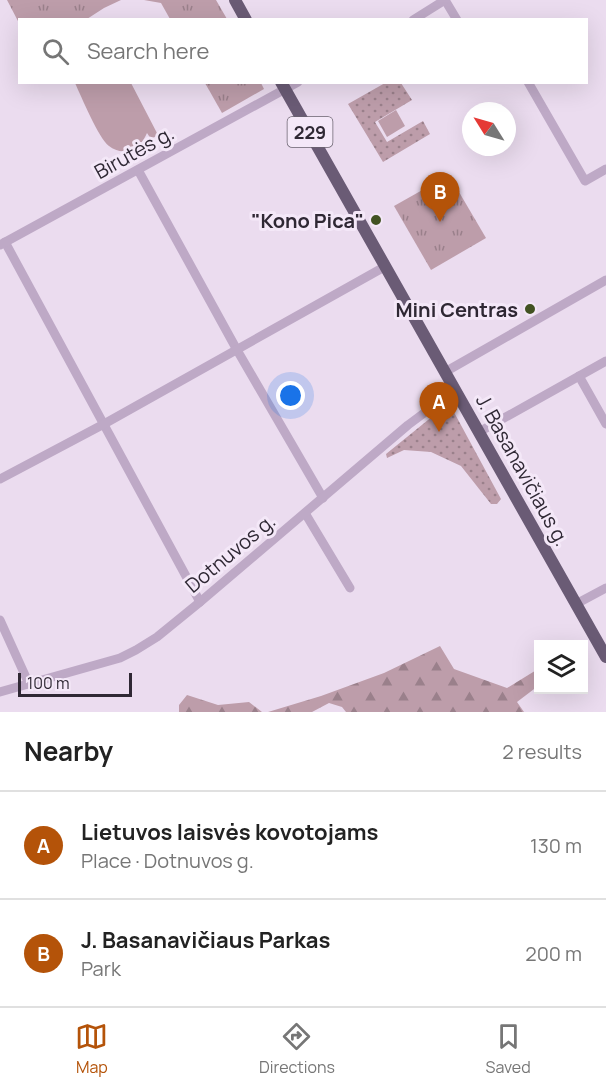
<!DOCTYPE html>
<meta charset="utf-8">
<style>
body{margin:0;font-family:Manrope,sans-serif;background:#f6f6f6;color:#222}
.controls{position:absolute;right:18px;bottom:18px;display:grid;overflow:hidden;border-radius:0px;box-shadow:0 6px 24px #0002}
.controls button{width:54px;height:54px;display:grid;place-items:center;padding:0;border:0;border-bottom:2px solid #e0e0e0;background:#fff;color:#222;font:30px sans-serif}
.compass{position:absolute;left:462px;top:102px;width:54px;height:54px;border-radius:50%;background:#fff;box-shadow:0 6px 24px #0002;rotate:307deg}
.scale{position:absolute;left:18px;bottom:15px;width:114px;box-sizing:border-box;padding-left:6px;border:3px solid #2f2834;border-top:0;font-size:16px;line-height:21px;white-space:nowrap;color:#2f2834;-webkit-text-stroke:4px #f4e8f8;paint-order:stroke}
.you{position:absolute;left:291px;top:396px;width:21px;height:21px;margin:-15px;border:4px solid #fff;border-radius:50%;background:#1a73e8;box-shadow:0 0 0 9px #1a73e833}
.badge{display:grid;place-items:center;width:39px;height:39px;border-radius:50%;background:#b45309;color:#fff;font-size:20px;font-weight:700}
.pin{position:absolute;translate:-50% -50px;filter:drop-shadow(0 2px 3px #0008)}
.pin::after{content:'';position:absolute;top:32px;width:21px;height:18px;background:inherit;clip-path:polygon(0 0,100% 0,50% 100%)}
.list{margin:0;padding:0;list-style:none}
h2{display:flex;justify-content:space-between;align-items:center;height:78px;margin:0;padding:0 24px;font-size:26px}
h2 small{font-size:20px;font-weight:400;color:#767676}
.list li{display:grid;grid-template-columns:39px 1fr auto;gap:18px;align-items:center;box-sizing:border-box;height:108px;padding:0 24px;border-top:2px solid #e0e0e0}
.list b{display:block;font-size:22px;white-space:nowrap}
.list p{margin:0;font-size:20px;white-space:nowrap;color:#767676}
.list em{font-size:20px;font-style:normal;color:#767676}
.icon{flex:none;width:33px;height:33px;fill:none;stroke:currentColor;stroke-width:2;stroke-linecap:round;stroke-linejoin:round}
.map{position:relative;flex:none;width:606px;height:712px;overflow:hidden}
.search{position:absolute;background:#fff;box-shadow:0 6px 24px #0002;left:18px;right:18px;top:18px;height:66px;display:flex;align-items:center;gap:15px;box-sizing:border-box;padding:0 21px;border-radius:0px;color:#767676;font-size:22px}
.sheet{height:294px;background:#fff}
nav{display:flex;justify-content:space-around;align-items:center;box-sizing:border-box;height:84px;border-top:2px solid #e0e0e0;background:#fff;font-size:16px;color:#767676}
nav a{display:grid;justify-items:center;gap:3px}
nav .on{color:#b45309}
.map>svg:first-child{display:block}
.grass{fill:url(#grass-dots)}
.forest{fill:url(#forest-firs)}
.park{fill:url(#park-tufts)}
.pitch{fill:#bd9daa}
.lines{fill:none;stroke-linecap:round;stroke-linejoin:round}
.minor{stroke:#bea9c6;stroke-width:9}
.major{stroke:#6a5b75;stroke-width:12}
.poi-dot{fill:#425222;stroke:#f4e8f8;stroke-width:2}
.labels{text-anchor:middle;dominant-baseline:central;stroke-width:6;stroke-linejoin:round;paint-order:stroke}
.shield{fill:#f4e8f8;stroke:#6a626f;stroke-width:1.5}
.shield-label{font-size:18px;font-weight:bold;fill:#2f2834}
.street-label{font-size:20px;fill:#2f2834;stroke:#f4e8f8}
.poi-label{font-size:20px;font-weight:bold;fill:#2f2834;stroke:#f4e8f8;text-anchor:end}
</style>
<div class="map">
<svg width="606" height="712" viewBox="0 0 606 712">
<defs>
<pattern id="grass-dots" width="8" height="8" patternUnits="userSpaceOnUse" patternTransform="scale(1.5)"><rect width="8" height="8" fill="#bd9daa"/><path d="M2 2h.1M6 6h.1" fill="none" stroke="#9a808b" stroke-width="1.8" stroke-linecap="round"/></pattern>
<pattern id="forest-firs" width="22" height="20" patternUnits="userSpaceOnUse" patternTransform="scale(1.5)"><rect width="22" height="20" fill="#bd9daa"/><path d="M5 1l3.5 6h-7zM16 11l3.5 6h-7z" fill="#9a808b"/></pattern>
<pattern id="park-tufts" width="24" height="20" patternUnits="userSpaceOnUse" patternTransform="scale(1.5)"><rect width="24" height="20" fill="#bd9daa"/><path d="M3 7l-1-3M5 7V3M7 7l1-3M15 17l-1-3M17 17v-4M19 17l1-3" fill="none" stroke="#9a808b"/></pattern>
</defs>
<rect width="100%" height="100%" fill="#ebdcef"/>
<!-- grass -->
<g class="grass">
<path d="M385,83h16l11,17 -37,22 12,20 36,-21 7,13 -47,28 -35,-58z"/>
<path d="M449,403l52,96 -4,5h-6l-30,-38 -30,-14 -27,-2 -17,8 -1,-4z"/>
</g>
<!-- forest -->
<g class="forest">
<path d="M440,646l14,23 53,19 31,-19v17l-21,16 7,10h-178l-4,-5 -13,-4 -17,9h-44l53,-16 63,-23z"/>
<path d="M187,695l31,10 31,-3 13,10h-83v-7z"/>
</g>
<!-- park -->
<g class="park">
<path d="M7,0h114l-17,8 -17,11 -67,1 -1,3z"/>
<path d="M144,0h72l11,19h-57l-9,-16z"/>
<path d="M205,83h56l3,6 -42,24z"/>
<path d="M449,175l37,63 -55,32 -37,-64z"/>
</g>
<!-- pitch -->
<g class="pitch">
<path d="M75,83h56l27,52 -7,4 -4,-6c-4,9 -9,16 -20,18 -7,1 -13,-1 -18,-5 -10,-7 -28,-50 -34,-63z"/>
<path d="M396,110l9,16 -18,11 -9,-16z"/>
</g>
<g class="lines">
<!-- minor -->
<g class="minor">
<path d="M445,0l12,20"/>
<path d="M413,20l32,-20"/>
<path d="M528,82l57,99 21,-12"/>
<path d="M138,170l99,180 86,148"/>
<path d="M5,242l195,360"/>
<path d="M0,245l298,-163"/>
<path d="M445,372l161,-92"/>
<path d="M579,376l27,48"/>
<path d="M479,432l127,-71"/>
<path d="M0,479l104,-55 282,-158"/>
<path d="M305,513l45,75"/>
<path d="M576,604l30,-16"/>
<path d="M0,620l29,64"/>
<path d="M0,692l120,-34 16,-8 21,-13 43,-35 208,-177 47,-35"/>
</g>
<!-- major -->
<g class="major">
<path d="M235,0l11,20"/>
<path d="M281,82l325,575"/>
</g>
</g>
<!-- markers -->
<g class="poi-dot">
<circle cx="376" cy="220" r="6"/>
<circle cx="530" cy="309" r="6"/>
</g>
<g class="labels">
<!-- shield labels -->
<rect class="shield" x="287.5" y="117" width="45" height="30" rx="4.5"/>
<g class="shield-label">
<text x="310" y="132">229</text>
</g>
<!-- street labels -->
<g class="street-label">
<text transform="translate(134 152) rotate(-29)">Birutės g.</text>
<text transform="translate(523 470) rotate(61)">J. Basanavičiaus g.</text>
<text transform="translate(230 553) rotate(-40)">Dotnuvos g.</text>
</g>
<!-- poi labels -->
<g class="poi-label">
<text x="364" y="220">"Kono Pica"</text>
<text x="518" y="309">Mini Centras</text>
</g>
</g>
</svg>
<div class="controls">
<button><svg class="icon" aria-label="layers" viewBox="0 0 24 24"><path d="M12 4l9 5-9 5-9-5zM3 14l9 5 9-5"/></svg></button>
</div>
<svg class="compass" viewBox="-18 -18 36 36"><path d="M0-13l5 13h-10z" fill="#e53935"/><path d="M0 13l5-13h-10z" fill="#767676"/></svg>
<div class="scale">100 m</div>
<div class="you"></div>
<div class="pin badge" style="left:439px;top:432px">A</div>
<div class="pin badge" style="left:440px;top:222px">B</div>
<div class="search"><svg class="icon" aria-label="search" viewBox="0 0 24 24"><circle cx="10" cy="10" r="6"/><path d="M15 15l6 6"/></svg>Search here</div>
</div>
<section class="sheet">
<h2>Nearby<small>2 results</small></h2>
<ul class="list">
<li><span class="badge">A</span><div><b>Lietuvos laisvės kovotojams</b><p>Place · Dotnuvos g.</p></div><em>130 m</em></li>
<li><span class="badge">B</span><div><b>J. Basanavičiaus Parkas</b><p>Park</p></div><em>200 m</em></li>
</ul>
</section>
<nav>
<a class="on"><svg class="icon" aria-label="map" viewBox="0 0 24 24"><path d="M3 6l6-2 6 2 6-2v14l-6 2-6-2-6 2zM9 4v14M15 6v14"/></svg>Map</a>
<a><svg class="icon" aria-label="directions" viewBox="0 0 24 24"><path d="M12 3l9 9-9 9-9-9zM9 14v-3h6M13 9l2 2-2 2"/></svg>Directions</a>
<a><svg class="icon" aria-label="saved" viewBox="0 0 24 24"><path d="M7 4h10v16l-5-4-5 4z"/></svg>Saved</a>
</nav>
